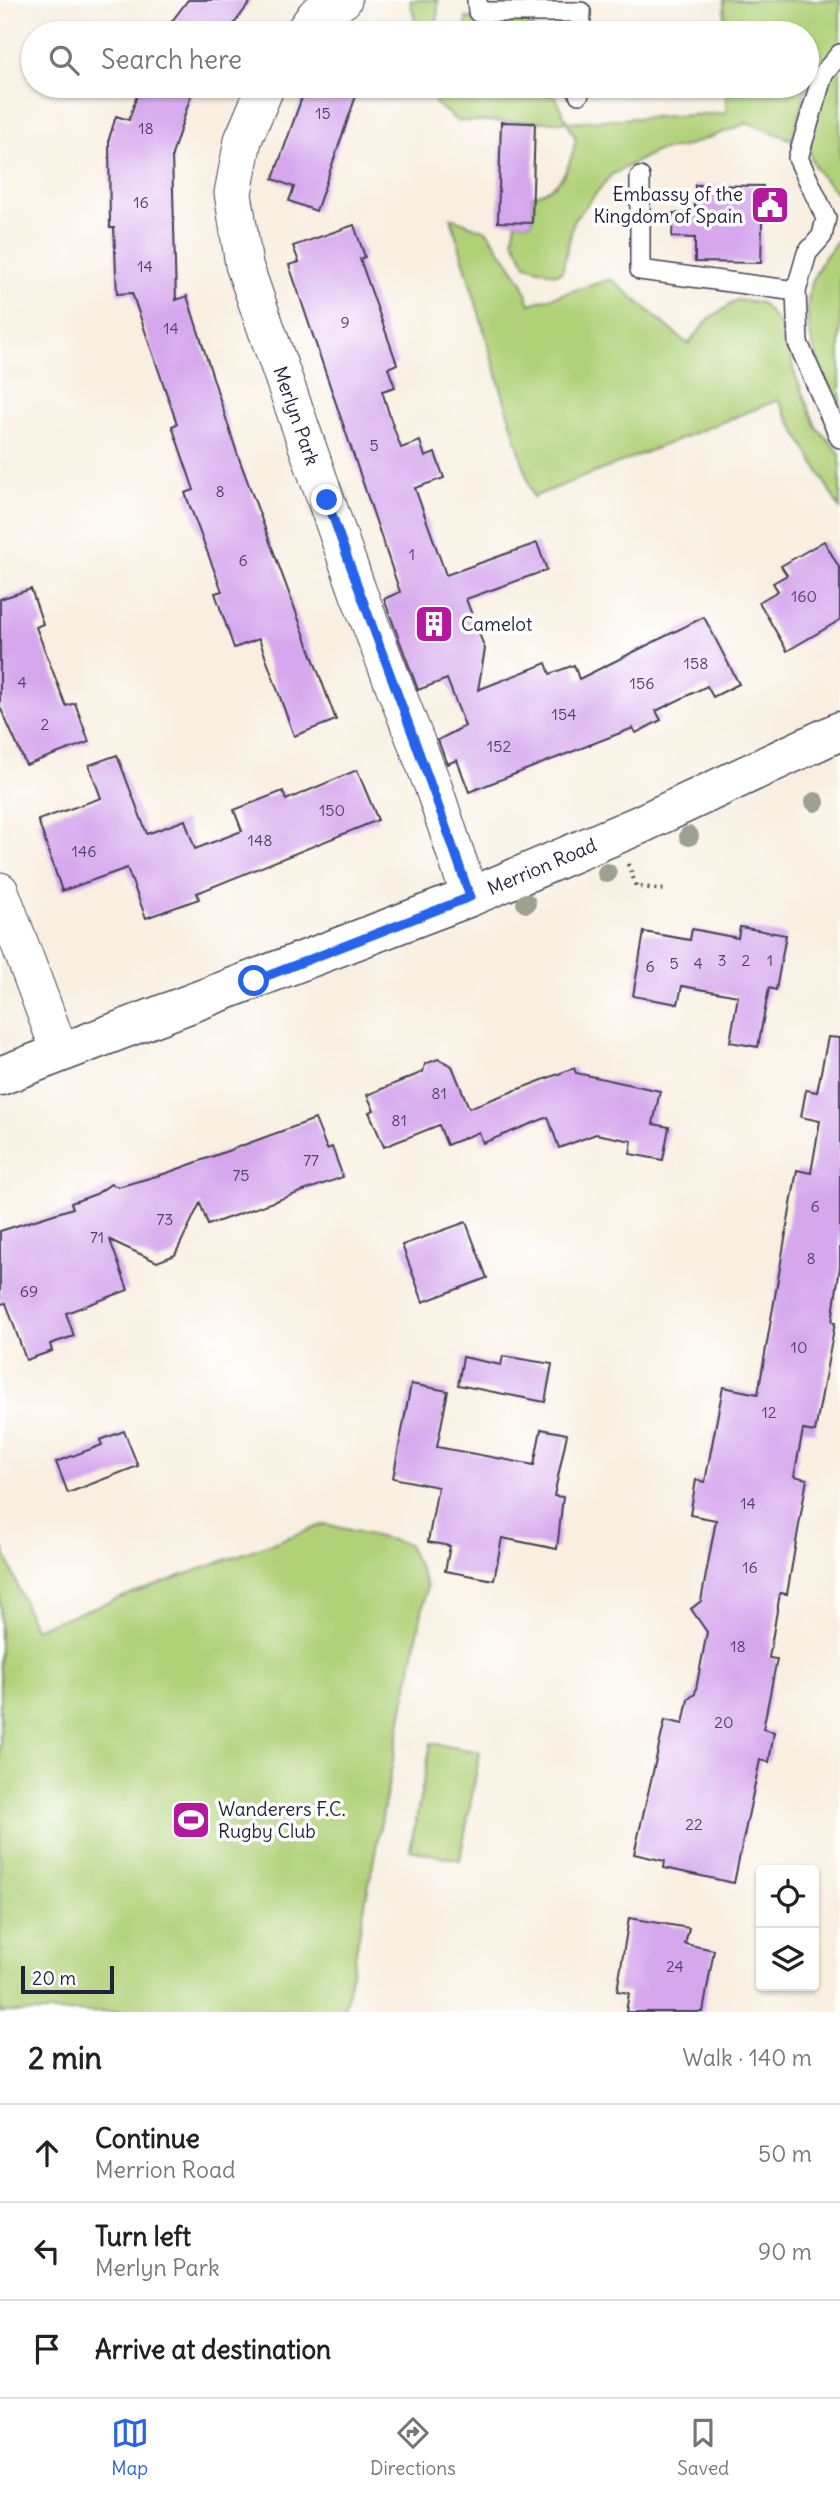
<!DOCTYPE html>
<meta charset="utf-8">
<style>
body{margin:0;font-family:Delius,sans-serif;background:#f6f6f6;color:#222}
.controls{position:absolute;right:21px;bottom:21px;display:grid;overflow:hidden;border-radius:7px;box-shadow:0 2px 5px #0004}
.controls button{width:63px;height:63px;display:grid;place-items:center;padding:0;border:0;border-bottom:2px solid #e0e0e0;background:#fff;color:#222;font:35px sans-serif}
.scale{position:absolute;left:21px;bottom:18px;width:93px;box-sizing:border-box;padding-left:7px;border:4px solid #22223b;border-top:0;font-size:19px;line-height:24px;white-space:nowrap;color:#22223b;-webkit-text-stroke:5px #fff;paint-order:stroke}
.stop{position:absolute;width:21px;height:21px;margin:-16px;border:5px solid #2563eb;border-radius:50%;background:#fff}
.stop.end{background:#2563eb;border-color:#fff;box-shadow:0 2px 7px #0008}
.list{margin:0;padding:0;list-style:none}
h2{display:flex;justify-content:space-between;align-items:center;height:91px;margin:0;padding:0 28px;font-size:30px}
h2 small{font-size:23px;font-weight:400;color:#767676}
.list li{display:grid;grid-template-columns:46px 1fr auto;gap:21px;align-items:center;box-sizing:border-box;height:98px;padding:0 28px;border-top:2px solid #e0e0e0}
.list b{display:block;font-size:26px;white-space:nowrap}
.list p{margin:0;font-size:23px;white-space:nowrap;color:#767676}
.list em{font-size:23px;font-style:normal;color:#767676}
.icon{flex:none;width:38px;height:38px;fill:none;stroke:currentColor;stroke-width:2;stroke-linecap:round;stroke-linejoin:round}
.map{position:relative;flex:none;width:840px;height:2012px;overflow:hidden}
.search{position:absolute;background:#fff;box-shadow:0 2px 5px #0004;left:21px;right:21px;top:21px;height:77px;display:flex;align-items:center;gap:18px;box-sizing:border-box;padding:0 24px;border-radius:38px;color:#767676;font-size:26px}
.sheet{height:385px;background:#fff}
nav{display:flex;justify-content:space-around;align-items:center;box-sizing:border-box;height:98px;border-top:2px solid #e0e0e0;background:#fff;font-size:19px;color:#767676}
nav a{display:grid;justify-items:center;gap:4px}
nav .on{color:#2563eb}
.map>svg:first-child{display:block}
.green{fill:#b1d179;stroke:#6a7a5a;stroke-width:2}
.building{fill:#d6a7ed}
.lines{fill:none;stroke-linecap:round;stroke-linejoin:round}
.service-casing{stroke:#424154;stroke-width:22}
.minor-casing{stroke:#424154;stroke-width:39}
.secondary-casing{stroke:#424154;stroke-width:41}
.path{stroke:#424154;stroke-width:4.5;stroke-dasharray:2 5;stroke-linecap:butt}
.service{stroke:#fff;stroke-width:19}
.minor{stroke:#fff;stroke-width:37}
.secondary{stroke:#fff;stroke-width:38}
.tree{fill:#9ea091}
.route{stroke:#2563eb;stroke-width:9}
.labels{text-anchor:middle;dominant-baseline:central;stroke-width:7;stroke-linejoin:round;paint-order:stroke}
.number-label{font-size:16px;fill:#4f4368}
.poi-label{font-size:19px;fill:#22223b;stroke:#fff;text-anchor:start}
.street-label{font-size:19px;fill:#22223b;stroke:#fff}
</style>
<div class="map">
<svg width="840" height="2012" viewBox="0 0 840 2012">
<rect width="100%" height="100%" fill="#fff"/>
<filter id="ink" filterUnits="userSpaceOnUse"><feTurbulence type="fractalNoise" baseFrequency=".0143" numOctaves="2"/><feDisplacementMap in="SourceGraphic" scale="14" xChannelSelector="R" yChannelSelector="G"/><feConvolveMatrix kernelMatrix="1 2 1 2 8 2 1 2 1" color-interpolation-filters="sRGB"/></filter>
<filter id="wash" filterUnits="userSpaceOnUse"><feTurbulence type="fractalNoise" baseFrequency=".00686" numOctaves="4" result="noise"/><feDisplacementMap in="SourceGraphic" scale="28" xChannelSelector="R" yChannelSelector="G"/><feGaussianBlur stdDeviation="1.57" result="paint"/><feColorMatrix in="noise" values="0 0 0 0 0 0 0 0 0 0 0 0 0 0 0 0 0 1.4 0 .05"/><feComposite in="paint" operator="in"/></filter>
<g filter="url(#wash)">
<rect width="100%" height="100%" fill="#f8efe0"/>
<!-- green -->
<g class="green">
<path d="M410,0h28l-1,33h-19z"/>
<path d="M724,0h116v44l-33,41v-52h-82z"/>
<path d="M466,18l60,3 12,12h-72z"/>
<path d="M840,62v135c-8,-10 -22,-22 -27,-34 -11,-23 12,-82 27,-101z"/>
<path d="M431,86h113v9l12,2 11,25 159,-9v-27h81l-15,54 -44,-17 -65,24 -26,4 -46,24 -37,45 -12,52 -7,2 -29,-9 -13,-26 3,-17 16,1 1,-28c29,-5 38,-30 43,-56l-9,-17 -110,-1 -22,-18z"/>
<path d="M451,218l36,13 35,51 8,22 81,-25 77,65 21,-25 28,-19 24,3 24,27 9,42 22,55 24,26v56l-62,-109 -245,97z"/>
<path d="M840,239v176c-27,-65 -57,-118 0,-176z"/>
<path d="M325,1524l83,20 19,42 -83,426h-344v-472l34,89z"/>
<path d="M431,1743l49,9 -20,108 -50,-10z"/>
</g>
<g id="blocks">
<!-- building -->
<g class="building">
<path d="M188,0h64l-25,33h-64z"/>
<path d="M140,86h54l-22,69 4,145 11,-4 50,157 99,267 -42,16 -35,-97 -25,9 -19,-55 7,-2 -37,-98 9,-3 -22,-64 5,-2 -45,-131 -15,1 -3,-66h-4l-1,-89 7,-23 13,4z"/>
<path d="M306,86l18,7 3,-7h9l21,7 -41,118 -27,-10 5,-14 -21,-8z"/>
<path d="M501,122l34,1 -3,100 -34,-1z"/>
<path d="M695,185l68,1 -2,77 -66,-1v-24l-23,-1 1,-24 22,1z"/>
<path d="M354,225l11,32 -5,2 37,105 -9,4 7,19 -13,4 9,29 10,28 19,-7 5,16 10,-4 9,25 -29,10 31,87 91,-32 10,27 -81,29 19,50 -7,41 68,-27 4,11 24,-9 5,14 125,-62 35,67 -26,13 -6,-11 -51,25 5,9 -25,13 -3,-5 -164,64 -12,-32 -10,4 -9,-24 27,-14 -18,-47 -29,11 -34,-91 16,-7 -111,-327 10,-3 -6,-16z"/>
<path d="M824,541l16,28v51l-53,31 -28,-49 19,-11 -5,-8 14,-8 -6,-9z"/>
<path d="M31,589l12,35 -7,3 30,79 9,-3 14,39 -63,23 -26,-58v-108z"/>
<path d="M117,755l30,79 38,-14 10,29 47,-18 -8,-21 49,-19 3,9 71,-30 21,50 -181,73 2,6 -53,19 -19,-50 -65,23 -24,-71 63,-22 -12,-33z"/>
<path d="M740,927l46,8 -10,55 -7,-2 -11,59 -28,-5 8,-46 -56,-10 -4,18 -45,-8 11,-64 46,8 2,-11 46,9z"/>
<path d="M828,1037l12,1v228l-8,56 3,1 -20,109 -12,-2 -9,46 13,3 -20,115 -7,-1 -11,65 8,1 -14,70 11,3 -5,30 -9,-2 -26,123 -70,-15 1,-7 -31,-7 31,-134 18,4 5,-25 7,-5 12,-62 -16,-23 10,-8 15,-81 -26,-5 6,-35 9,2 18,-95 35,7 39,-224 14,3 9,-52 -19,-4 5,-27 11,2z"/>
<path d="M438,1059l14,7 17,42 105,-40 2,5 84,18 -7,33 16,3 -6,33 -33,-6 2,-13 -36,-7 -37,14 -11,-31 -65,26 -4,-11 -32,13 -8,-20 -55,22 -15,-35 5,-2 -7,-15 56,-23 2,-8z"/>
<path d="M315,1119l12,30 5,-2 11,30 -135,48 -8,-22 -25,52 -18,7 -47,-22 18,50 -62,23 8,23 -24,8 2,7 -26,9 -20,-57 -6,1v-73l73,-23 -2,-5 25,-9 15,-10 7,3 49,-14z"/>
<path d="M466,1222l21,56 -64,24 -21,-57z"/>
<path d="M503,1356l49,8 -7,38 -87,-17 5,-28 38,8z"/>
<path d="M411,1384l37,7 -11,56 97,18 7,-36 26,5 -13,62 9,1 -6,52 -55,-11 -8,42 -49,-9 5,-25 -22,-4 10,-55 -45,-9z"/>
<path d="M124,1431l14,35 -70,27 -12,-31 46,-17 -2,-5z"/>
<path d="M629,1918l60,10 -4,16 29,6 -11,62h-77l3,-19 -12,-2z"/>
</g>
</g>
</g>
<g filter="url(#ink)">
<use href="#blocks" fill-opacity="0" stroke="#424154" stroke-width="2"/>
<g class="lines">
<!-- service casing -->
<g class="service-casing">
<g id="service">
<path d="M477,0l1,12h103l-1,21"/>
<path d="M840,54l-17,20 -25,84 28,60 -4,18 -15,17 -11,38 2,52 42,95"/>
<path d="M579,94v-8"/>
<path d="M640,177v93l156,21"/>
</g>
</g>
<!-- minor casing -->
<g class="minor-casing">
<g id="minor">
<path d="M303,33l13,-18 27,-15"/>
<path id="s1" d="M266,86l-23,54 -10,53 11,72 114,327 75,194 37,111"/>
<path d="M0,891l60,161"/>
</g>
</g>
<!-- secondary casing -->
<g class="secondary-casing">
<g id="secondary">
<path id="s2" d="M0,1076l470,-179 169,-72 201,-94"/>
</g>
</g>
<!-- path -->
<path class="path" d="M628,864l8,22 28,4"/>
<!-- service -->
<use href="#service" class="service"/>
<!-- minor -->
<use href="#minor" class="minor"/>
<!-- secondary -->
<use href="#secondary" class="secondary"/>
</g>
<!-- trees -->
<g class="tree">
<circle cx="815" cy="802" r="10"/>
<circle cx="689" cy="836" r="10"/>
<circle cx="607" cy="873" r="10"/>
<circle cx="526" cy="903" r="10"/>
</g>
</g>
<g class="lines" filter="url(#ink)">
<!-- route -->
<path class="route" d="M254,981l216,-84c-44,-133 -97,-264 -143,-397"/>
</g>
<!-- icons -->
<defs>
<g id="civic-square" transform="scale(2.0125)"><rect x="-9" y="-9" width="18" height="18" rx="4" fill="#b5179e" stroke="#fff"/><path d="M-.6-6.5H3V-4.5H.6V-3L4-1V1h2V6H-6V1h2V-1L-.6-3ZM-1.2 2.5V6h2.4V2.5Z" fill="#fff"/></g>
<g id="building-square" transform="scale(2.0125)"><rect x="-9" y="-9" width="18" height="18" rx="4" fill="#b5179e" stroke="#fff"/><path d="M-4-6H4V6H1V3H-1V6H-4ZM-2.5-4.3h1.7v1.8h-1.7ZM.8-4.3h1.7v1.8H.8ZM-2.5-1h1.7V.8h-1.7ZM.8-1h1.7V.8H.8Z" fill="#fff"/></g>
<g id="stadium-square" transform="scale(2.0125)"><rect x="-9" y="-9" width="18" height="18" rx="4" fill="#b5179e" stroke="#fff"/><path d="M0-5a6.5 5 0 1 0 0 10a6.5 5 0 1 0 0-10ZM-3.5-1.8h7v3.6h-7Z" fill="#fff"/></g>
</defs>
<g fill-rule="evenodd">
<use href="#civic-square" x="770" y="205"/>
<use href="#building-square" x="434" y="624"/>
<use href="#stadium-square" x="191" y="1820"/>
</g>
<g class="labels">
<!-- number labels -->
<g class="number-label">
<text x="323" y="113">15</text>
<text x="146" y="128">18</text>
<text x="141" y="202">16</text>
<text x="145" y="266">14</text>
<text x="345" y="322">9</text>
<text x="171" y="328">14</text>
<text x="374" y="445">5</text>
<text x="220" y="491">8</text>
<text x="412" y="554">1</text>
<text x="243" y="560">6</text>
<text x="804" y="596">160</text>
<text x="696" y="663">158</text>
<text x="22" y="682">4</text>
<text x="642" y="683">156</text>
<text x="564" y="714">154</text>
<text x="45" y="724">2</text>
<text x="499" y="746">152</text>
<text x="332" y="810">150</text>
<text x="260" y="840">148</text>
<text x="84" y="851">146</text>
<text x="722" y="960">3</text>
<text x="746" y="960">2</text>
<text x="770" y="960">1</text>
<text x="674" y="963">5</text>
<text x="698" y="963">4</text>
<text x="650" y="966">6</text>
<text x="439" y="1093">81</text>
<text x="399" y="1120">81</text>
<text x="311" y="1160">77</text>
<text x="241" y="1175">75</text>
<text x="815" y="1206">6</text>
<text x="165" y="1219">73</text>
<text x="97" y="1237">71</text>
<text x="811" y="1258">8</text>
<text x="29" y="1291">69</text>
<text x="799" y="1347">10</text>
<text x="769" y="1412">12</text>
<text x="748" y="1503">14</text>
<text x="750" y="1567">16</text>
<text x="738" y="1646">18</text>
<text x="724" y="1722">20</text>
<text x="694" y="1824">22</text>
<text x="675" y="1966">24</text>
</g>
<!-- poi labels -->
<g class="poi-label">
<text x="743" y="194" text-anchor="end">Embassy of the<tspan x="743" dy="22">Kingdom of Spain</tspan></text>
<text x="461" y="624">Camelot</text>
<text x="218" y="1809">Wanderers F.C.<tspan x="218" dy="22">Rugby Club</tspan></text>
</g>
<!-- street labels -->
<g class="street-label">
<text stroke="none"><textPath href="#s1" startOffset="345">Merlyn Park</textPath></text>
<text stroke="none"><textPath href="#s2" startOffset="581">Merrion Road</textPath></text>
</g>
</g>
</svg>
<div class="controls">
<button><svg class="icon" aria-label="locate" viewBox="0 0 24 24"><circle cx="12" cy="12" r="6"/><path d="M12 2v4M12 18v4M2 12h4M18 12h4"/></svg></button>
<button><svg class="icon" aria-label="layers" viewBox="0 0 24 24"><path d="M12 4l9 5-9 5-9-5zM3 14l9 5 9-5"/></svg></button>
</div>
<div class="scale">20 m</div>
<div class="stop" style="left:254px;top:981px"></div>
<div class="stop end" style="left:327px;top:500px"></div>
<div class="search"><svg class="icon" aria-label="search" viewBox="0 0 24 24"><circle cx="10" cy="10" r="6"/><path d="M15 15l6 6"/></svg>Search here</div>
</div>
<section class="sheet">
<h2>2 min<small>Walk · 140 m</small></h2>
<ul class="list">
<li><svg class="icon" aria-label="ahead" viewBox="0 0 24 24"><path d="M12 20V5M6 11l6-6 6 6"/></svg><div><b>Continue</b><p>Merrion Road</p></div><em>50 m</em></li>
<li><svg class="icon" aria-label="left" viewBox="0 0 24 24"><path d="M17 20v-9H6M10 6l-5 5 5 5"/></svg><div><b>Turn left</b><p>Merlyn Park</p></div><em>90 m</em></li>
<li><svg class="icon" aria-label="arrive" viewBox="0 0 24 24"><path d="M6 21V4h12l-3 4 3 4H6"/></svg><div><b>Arrive at destination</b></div></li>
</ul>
</section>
<nav>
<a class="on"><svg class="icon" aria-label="map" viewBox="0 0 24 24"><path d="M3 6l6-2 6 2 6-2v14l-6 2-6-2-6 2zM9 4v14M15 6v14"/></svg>Map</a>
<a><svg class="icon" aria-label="directions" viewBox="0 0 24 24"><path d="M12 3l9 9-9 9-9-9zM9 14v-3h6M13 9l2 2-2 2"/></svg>Directions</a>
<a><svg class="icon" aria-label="saved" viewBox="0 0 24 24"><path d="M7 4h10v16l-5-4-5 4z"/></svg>Saved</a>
</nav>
